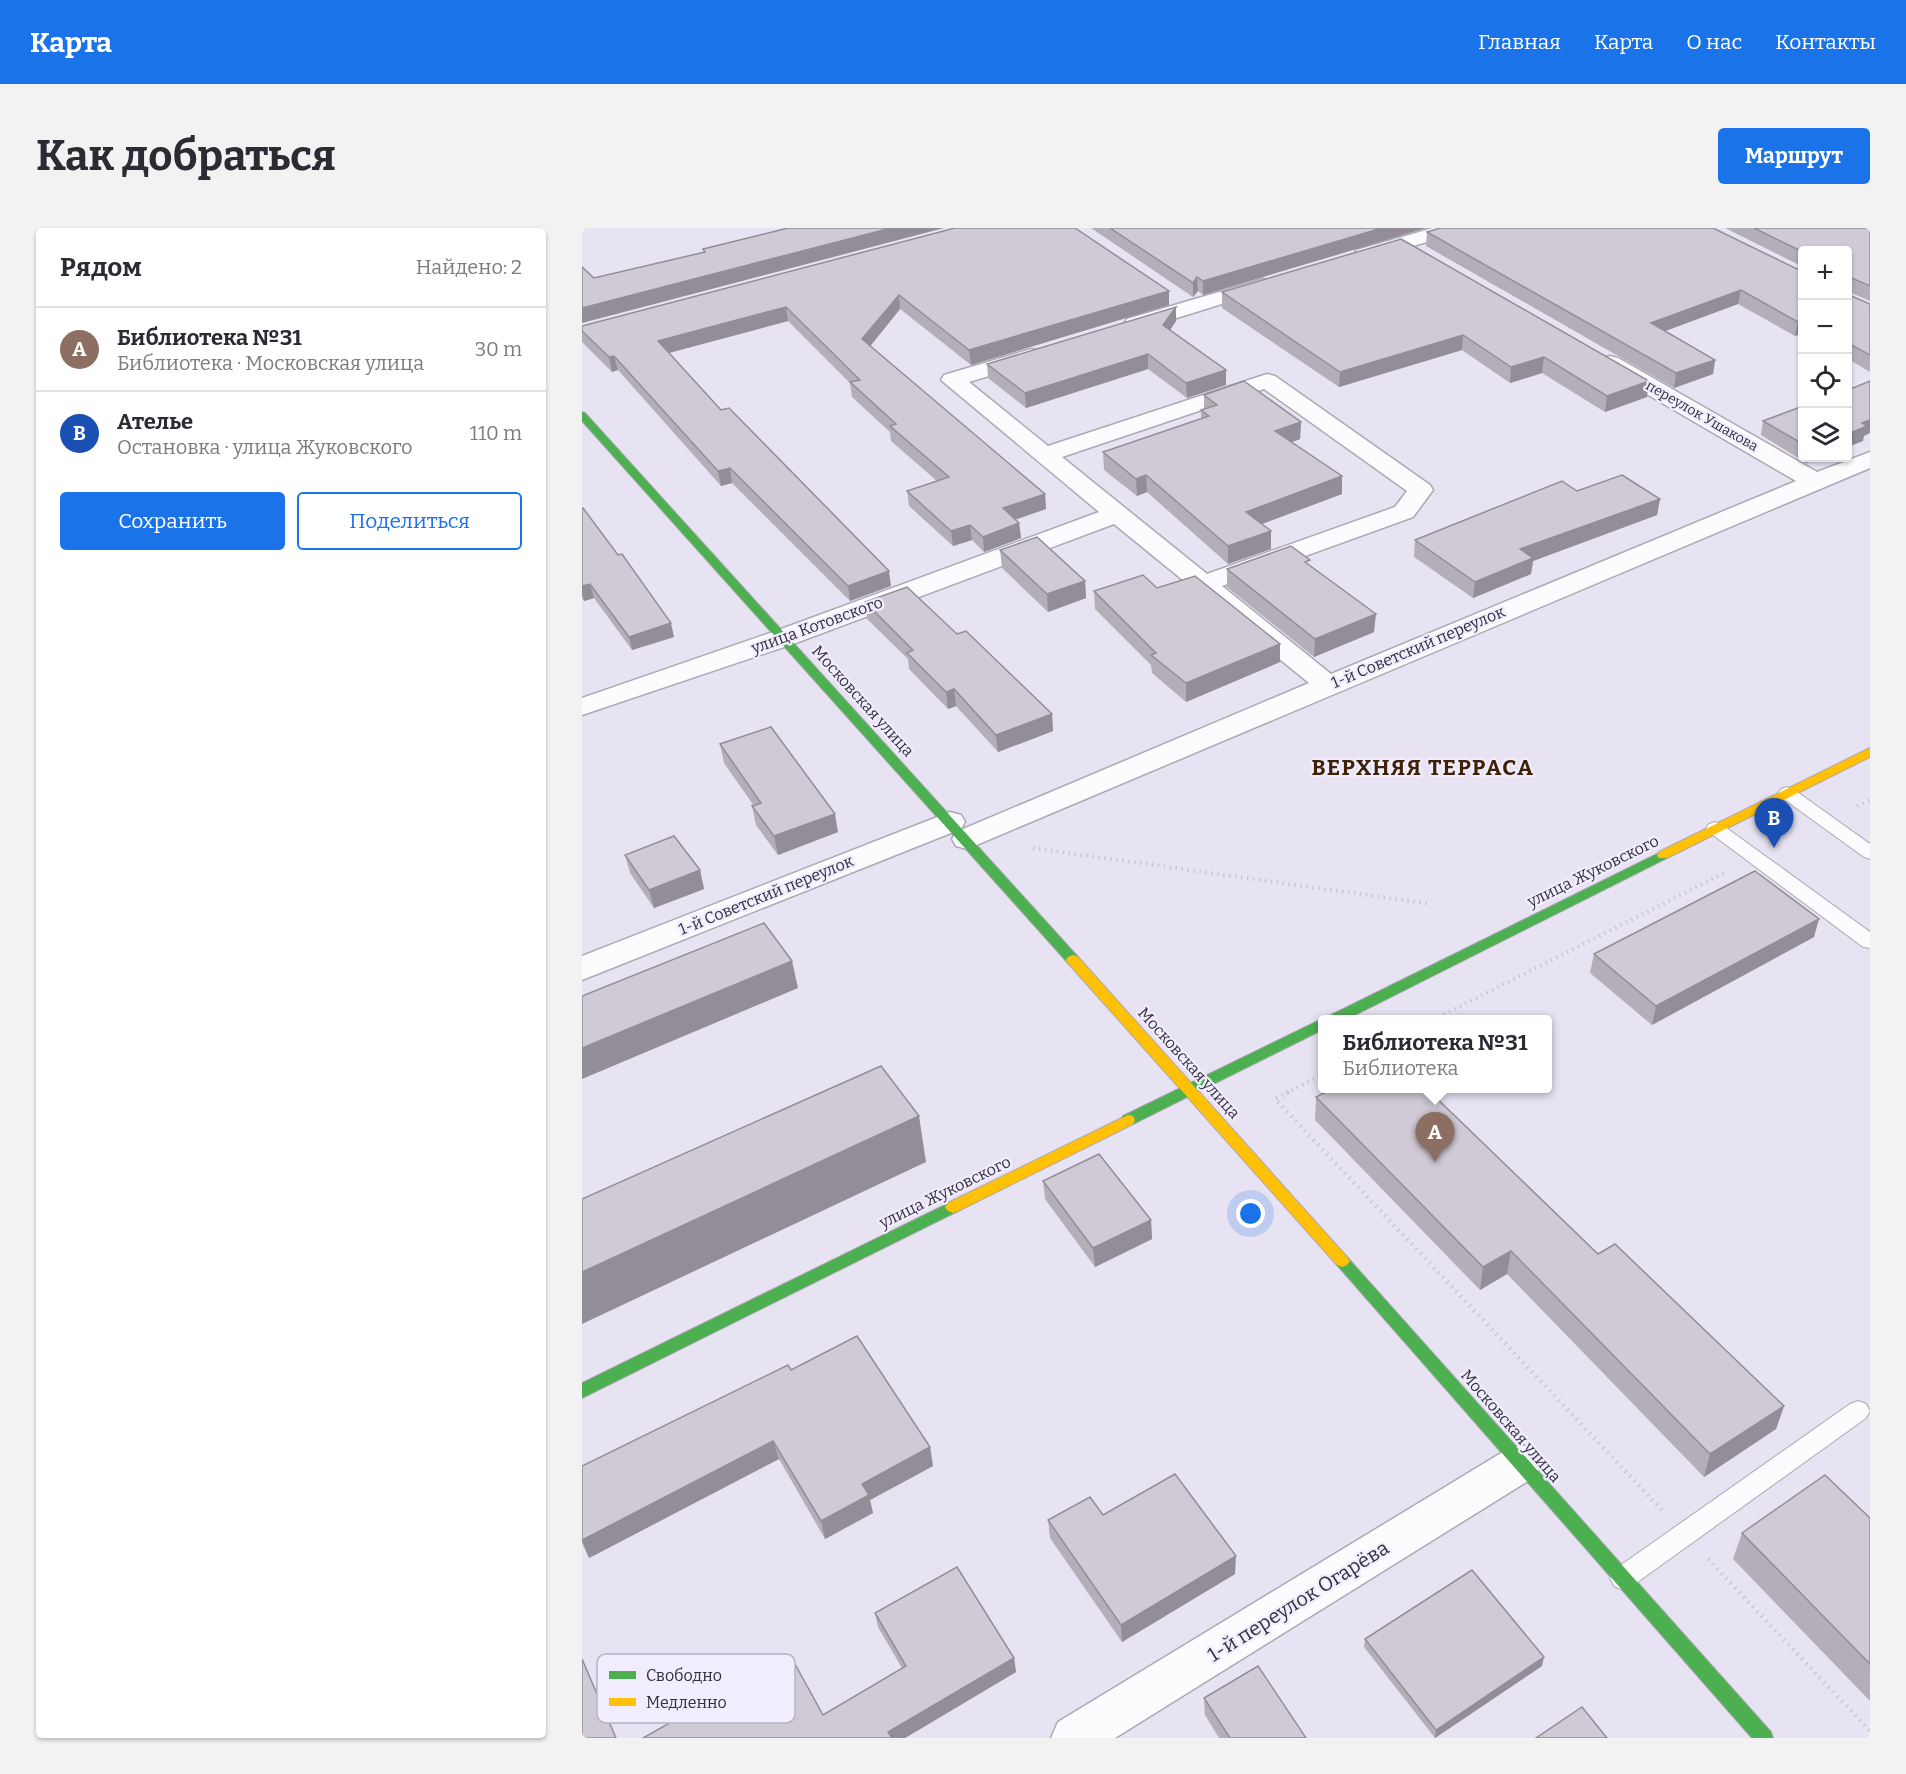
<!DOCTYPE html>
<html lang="ru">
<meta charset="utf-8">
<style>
body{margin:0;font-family:Bitter,serif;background:#f2f2f3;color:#2b2b33}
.controls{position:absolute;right:18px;top:18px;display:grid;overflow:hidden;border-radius:6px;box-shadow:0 2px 4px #0004}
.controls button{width:54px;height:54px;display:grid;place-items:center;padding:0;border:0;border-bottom:2px solid #e1e1e2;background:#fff;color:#2b2b33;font:30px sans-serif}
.you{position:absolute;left:669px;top:986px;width:21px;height:21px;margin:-15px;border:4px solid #fff;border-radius:50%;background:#1a73e8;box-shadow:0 0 0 9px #1a73e833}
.badge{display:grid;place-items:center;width:39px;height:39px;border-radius:50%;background:#1a73e8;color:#fff;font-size:20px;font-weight:700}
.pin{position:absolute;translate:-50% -50px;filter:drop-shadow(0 2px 3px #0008)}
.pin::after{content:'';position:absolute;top:32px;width:21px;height:18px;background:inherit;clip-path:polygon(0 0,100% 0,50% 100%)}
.popup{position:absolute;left:736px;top:787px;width:234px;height:78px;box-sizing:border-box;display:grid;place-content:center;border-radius:6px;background:#fff;filter:drop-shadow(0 2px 4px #0005);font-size:20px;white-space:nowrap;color:#7c7c81}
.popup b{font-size:22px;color:#2b2b33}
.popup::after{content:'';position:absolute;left:50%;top:100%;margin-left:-12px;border:12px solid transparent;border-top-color:#fff}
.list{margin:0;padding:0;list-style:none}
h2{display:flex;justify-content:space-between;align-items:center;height:78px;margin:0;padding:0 24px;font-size:26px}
h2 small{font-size:20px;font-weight:400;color:#7c7c81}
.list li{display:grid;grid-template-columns:39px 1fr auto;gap:18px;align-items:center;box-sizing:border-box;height:84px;padding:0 24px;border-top:2px solid #e1e1e2}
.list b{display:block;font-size:22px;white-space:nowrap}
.list p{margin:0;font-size:20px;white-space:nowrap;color:#7c7c81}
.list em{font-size:20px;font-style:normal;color:#7c7c81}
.actions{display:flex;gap:12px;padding:18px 24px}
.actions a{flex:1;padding:14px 0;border:2px solid #1a73e8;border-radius:6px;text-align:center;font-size:21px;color:#1a73e8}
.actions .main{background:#1a73e8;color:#fff}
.icon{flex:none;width:33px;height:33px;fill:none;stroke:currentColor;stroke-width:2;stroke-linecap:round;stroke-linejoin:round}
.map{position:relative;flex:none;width:1288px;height:1510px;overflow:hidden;border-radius:6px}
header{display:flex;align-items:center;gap:36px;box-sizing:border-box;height:84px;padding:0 30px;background:#1a73e8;color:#fff}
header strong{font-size:28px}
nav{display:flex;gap:33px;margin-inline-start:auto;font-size:21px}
.intro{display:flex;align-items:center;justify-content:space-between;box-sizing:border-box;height:144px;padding:0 36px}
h1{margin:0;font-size:42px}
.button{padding:15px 27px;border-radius:6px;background:#1a73e8;color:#fff;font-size:21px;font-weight:700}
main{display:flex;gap:36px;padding:0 36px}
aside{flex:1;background:#fff;border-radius:6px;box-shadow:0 2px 4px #0004}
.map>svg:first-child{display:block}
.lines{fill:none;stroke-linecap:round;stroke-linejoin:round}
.lane-casing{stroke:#aca8b4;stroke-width:2}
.street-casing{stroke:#aca8b4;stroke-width:3}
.fast-casing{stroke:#aca8b4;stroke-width:2}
.slow-casing{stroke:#aca8b4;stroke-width:2}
.path-far1{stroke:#c9c7ce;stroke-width:4;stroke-dasharray:1.5 4.5;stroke-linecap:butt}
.path{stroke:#c9c7ce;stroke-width:4.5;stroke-dasharray:1.5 5;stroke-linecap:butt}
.lane{fill:#fcfbfd;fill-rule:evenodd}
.street{fill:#fcfbfd;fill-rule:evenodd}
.fast{fill:#4caf50;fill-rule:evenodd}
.slow{fill:#ffc107;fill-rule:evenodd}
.wall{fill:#b3aeb8}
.shaded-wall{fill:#928d96}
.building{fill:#d0cad6;stroke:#928d96;stroke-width:1.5}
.labels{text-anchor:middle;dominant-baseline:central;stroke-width:4.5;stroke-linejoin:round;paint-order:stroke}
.far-street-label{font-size:14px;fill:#33303c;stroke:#f1ecfe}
.street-label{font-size:16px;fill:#33303c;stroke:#f1ecfe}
.near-street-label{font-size:20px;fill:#33303c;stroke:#f1ecfe}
.district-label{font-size:22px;font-weight:bold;letter-spacing:1.5px;fill:#3f2106;stroke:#f1ecfe}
.key{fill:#f1ecfe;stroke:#b8b4c4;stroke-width:1.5}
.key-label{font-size:16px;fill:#33303c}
</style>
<header>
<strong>Карта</strong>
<nav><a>Главная</a><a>Карта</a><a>О нас</a><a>Контакты</a></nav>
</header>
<div class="intro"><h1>Как добраться</h1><a class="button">Маршрут</a></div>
<main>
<aside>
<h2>Рядом<small>Найдено: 2</small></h2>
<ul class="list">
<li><span class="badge" style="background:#8d6e63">A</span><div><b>Библиотека №31</b><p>Библиотека · Московская улица</p></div><em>30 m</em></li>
<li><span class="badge" style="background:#1a4fb4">B</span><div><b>Ателье</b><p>Остановка · улица Жуковского</p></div><em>110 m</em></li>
</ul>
<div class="actions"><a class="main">Сохранить</a><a>Поделиться</a></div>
</aside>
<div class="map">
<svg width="1288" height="1510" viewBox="0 0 1288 1510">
<rect width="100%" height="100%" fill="#e8e3f3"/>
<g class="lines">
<!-- lane casing -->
<g class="lane-casing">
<g id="lane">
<path d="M1205,559l6,2 77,55v15l-6,-2 -83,-60 -3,-4 3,-4z"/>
<path d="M1133,594l6,2 149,108v16l-7,-1 -154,-115 -3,-4 3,-4z"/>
<path d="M1276,1173l8,3 4,7 -4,7 -234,168 -9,4 -9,-4 -4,-8 4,-8 236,-166z"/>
</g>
</g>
<!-- street casing -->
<g class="street-casing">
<g id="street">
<path d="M851,0h32l-3,4 -98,28 -7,-2 -3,-4 3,-4z"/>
<path d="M681,51l7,2 4,4 -4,4 -135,42 -8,-2 -3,-5 3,-5z"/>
<path d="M449,121l8,2 3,5 -3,5 -70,21 79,64 219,-72 8,2 155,109 3,5 -20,27 -191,69 109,88 465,-193 -194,-113 -3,-5 3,-5 8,-2 8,2 199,114 53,-20v16l-903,381 -11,-3 -4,-7 4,-7 353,-149 -195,-159 -321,120 -211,71v-17l191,-66 326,-120 -158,-132 3,-5zM682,161l143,102 -12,16 -188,67 -145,-117z"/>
<path d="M368,584l11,3 4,7 -4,7 -379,151v-24z"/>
<path d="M939,1217l15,5 6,13 -6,13 -421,262h-64l7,-16 448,-272z"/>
</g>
</g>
<!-- fast casing -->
<g class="fast-casing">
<g id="fast">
<path d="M0,184l3,1 493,544 2,3 -2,3h-10l-486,-542z"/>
<path d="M1081,623l6,4 -2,3 -322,162h-20l2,-3z"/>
<path d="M740,791v11l-189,94h-10l-2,-4 2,-4z"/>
<path d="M371,973l5,2 3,4 -3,4 -376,187v-15z"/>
<path d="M760,1027l5,2 424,475 2,6h-21l-415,-473 -3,-4 3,-4z"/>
</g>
</g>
<!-- slow casing -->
<g class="slow-casing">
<g id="slow">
<path d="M1288,520v9l-203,101h-8l-2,-3 2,-3z"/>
<path d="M491,727l5,2 269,300 3,4 -3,4 -5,2 -5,-2 -269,-302 -2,-3 2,-3z"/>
<path d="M546,887l5,1 2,4 -2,4 -175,87 -5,2 -5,-2 -3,-4 3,-4z"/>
</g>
</g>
<!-- path-far1 -->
<g class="path-far1">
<path d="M1275,578l13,-6"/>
<path d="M451,620l398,56"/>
<path d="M851,792l291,-147"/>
<path d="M704,865l36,-18"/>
</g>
<!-- path -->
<g class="path">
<path d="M707,864l-14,7 387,411"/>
<path d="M1126,1331l162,172"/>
</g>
<!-- lane -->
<use href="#lane" class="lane"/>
<!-- street -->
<use href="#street" class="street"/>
<!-- fast -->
<use href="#fast" class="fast"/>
<!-- slow -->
<use href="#slow" class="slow"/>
</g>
<!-- wall -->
<g class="wall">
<path d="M373,0l214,77 -198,60 -71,-56 -30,37 175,148 1,15 -31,11 4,3 2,15 -37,14 -12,-12 -19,6 -44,-40 -2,-15 30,-10 -46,-40 -1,-9 -38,-35 -2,-14 -62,-62 -119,32 52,57 170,176 -41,15 -118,-118 -11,3 -103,-116 -6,2 -30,-30v-16z"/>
<path d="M509,0h335l-223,67 -5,-4 -5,6z"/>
<path d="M1143,0h145v73l-21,-9v3l21,9v68l-22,-13v-109h-45v17z"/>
<path d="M845,4l370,37 6,64 -8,3 -57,-32 -73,27 50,29 -2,14 -39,14 -248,-142z"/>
<path d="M819,11l246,158 -42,15 -63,-39 -32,10 -48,-33 -123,37 -117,-79v-16z"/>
<path d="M594,93l-6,9 56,55 -39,13 -39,-29 -122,39 -38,-30 -1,-14z"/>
<path d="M622,167l97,27 -1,17 -8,3 50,34v18l-81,30 10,7v18l-43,15 -81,-72 -10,4 -33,-26 -1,-18 98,-33v-9l3,-1z"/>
<path d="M1221,178v52h17l-14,5 -45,-28 2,-14z"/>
<path d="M1078,271l-3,16 -124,46 -2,13 -58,24 -59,-41 1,-17z"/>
<path d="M0,280l92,129 -42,13 -38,-52 -10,3 -2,-3z"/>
<path d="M418,322l85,31 1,17 -38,14 -46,-44z"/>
<path d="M728,337l64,67 -60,25 -87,-70v-18z"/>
<path d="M575,360l123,74 -94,40 -34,-29 -1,-8 -56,-56 -1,-18z"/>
<path d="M283,374l92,32 95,80 1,17 -55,21 -42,-46 -8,3 -39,-40 -1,-10 -41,-40z"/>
<path d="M138,516l118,88 -60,23 -22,-30 -4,-19h2l-30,-43z"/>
<path d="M43,627l75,15 4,19 -50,19 -24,-35z"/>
<path d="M1232,709l-162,88 -62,-52 4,-19z"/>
<path d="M734,869l282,157 186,152 -8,23 -72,48 -197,-203 -27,16 -165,-170z"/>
<path d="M461,953l108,39 1,19 -57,28 -50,-68z"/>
<path d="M209,1142l139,77 3,19 -63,34 3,13 -48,26 -46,-80 -190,99 -7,-15v-77z"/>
<path d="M521,1287l132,59 -113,68 -72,-104 -2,-18z"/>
<path d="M1288,1290v183l-137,-142 9,-26z"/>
<path d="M293,1385l139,45 2,14 -111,66h-262l180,-23 79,-47 -24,-41z"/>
<path d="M783,1411l177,27 -107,72 -71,-91z"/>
<path d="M622,1470l102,40h-87l-14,-23z"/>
</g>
<!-- shaded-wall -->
<g class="shaded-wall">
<path d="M309,0h53l-362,95v-15z"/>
<path d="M800,0h44l-223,67v-14z"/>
<path d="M615,49l1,14 -5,6v-14z"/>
<path d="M1159,62l-3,14 -89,33 2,-14z"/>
<path d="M587,63v14l-198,60 -2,-15z"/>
<path d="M317,67l1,14 -36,45 -2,-15z"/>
<path d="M204,79l2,14 -127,34 -3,-14z"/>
<path d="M594,79v14l-12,18 -1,-14z"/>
<path d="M1221,92v13l-8,3 3,-14z"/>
<path d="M881,107l-1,15 -123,37 1,-15z"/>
<path d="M566,126v15l-122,39 -1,-15z"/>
<path d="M32,128l4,14 -6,2 -3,-15z"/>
<path d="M962,129l-2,16 -32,10 1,-16z"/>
<path d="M1133,132l-2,14 -39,14 2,-15z"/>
<path d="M644,142v15l-39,13 -1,-15z"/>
<path d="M1067,153l-2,16 -42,15 2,-16z"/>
<path d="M1288,192v13l-6,3 -1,5 -15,6v-13l14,-11z"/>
<path d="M719,194l-1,17 -25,9v-17z"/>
<path d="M1225,230h13l-14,5z"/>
<path d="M148,240l2,15 -11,3 -3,-15z"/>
<path d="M564,247l1,17 -10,4 -1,-17z"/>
<path d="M760,248v18l-96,36v-18z"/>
<path d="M463,266l1,15 -42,14 -1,-15z"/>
<path d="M1078,271l-3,16 -124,46 -2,13 -58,24 2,-16 45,-33z"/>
<path d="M437,295l2,15 -37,14 -1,-15z"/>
<path d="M388,297l2,15 -19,6 -2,-15z"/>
<path d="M689,303v18l-43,15v-18z"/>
<path d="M307,343l2,15 -41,15 -2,-15z"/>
<path d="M503,353l1,17 -38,14 -1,-18z"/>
<path d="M8,356l4,14 -10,3 -2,-7v-8z"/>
<path d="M794,386l-2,18 -60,25 1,-18z"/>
<path d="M89,395l3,14 -42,13 -3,-13z"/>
<path d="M698,416v18l-94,40v-19z"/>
<path d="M372,461l2,17 -8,3 -2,-17z"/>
<path d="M470,486l1,17 -55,21 -2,-17z"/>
<path d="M253,586l3,18 -60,23 -4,-19z"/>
<path d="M118,642l4,19 -50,19 -5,-18z"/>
<path d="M1237,691l-5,18 -162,88 4,-19z"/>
<path d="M210,733l6,27 -216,91v-31z"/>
<path d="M337,888l7,46 -344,162v-52z"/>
<path d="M569,992l1,19 -57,28 -2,-19z"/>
<path d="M929,1023l-4,23 -27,16 3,-23z"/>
<path d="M1202,1178l-8,23 -72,48 6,-23z"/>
<path d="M191,1213l6,18 -190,99 -7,-18z"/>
<path d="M348,1219l3,19 -63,34 3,13 -48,26 -4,-18 41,-37z"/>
<path d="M654,1328l-1,18 -113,68 -1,-17z"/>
<path d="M962,1429l-2,9 -107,72 1,-8z"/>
<path d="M432,1430l2,14 -111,66h-15l-2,-6z"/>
</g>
<!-- building -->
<g class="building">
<path d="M206,0h103l-309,80v-41l12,11 111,-26 -2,-3z"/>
<path d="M373,0h120l94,63 -200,59 -70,-55 -37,44 183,155 -42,14 16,15 -36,14 -13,-12 -19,6 -44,-40 42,-14 -59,-51 6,-2 -46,-42 10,-2 -74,-73 -128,34 63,69 8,-2 160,163 -41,15 -118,-118 -12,3 -104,-115 -5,1 -27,-26v-5z"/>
<path d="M528,0h272l-179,53 -6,-4 -4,6z"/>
<path d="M858,0h273l84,41 6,1v50l-5,2 -57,-32 -90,33 64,37 -39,13 -249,-141z"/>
<path d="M1172,0h116v58l-18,-8 -3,2v15l21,9v51l-22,-12v-93h-45v2z"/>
<path d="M819,11l248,142 -42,15 -63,-39 -33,10 -48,-32 -123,37 -118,-80z"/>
<path d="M594,79l-13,18 63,45 -40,13 -38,-29 -123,39 -38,-29z"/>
<path d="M662,153l57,41 -26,9 67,45 -96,36 25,19 -43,15 -82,-71 -10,4 -33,-27 106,-36 -8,-6 16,-5 -13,-10z"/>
<path d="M1288,153v39l-8,3 5,3 -19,8v-44z"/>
<path d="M1221,178v38l-40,-23z"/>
<path d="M1040,247l38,24 -140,50 13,9 -58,24 -60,-42 147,-59 15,10z"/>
<path d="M0,280h1l35,47 4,-1 49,69 -42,14 -39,-53 -8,2z"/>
<path d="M455,309l48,44 -38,13 -47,-44z"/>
<path d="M709,318l19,14 -5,2 71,52 -61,25 -88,-70z"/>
<path d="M561,347l14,13 38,-12 85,68 -94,39 -35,-28 5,-2 -62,-62z"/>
<path d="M325,359l50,47 9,-3 86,83 -56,21 -42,-46 -8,3 -39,-39 6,-3 -48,-48z"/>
<path d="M189,499l64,87 -61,22 -22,-30 9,-3 -41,-59z"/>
<path d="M92,608l26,34 -51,20 -24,-35z"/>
<path d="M1173,643l64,48 -163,87 -62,-52z"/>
<path d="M182,695l28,38 -210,87v-52z"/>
<path d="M299,838l38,50 -337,156v-73z"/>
<path d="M750,861h95l171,165 17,-10 169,162 -74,48 -199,-203 -28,16 -167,-170z"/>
<path d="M517,926l52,66 -58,28 -50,-67z"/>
<path d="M275,1108l73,111 -68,37 7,11 -48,26 -48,-80 -191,99v-74l206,-101 3,5z"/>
<path d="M593,1246l61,82 -115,69 -73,-105 42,-23 13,18z"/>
<path d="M1243,1247l45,43v146l-128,-131z"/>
<path d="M375,1339l57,91 -126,74 4,6h-249l147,-83 33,60 83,-49 -31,-53z"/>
<path d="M890,1342l72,87 -108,73 -71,-91z"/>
<path d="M0,1431l34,79h-34z"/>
<path d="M676,1438l48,72h-76l-26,-40z"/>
<path d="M1000,1479l25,31h-71z"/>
</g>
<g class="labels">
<!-- far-street labels -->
<g class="far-street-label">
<text transform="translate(1120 188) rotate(30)">переулок Ушакова</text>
</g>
<!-- street labels -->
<g class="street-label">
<text transform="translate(235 397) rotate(-20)">улица Котовского</text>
<text transform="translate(836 419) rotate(-23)">1-й Советский переулок</text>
<text transform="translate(281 473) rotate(48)">Московская улица</text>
<text transform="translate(1011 643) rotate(-26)">улица Жуковского</text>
<text transform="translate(184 667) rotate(-22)">1-й Советский переулок</text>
<text transform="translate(607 835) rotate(48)">Московская улица</text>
<text transform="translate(363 964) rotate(-26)">улица Жуковского</text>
<text transform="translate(929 1198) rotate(49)">Московская улица</text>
</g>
<!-- near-street labels -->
<g class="near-street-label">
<text transform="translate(716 1373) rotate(-32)">1-й переулок Огарёва</text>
</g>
<!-- district labels -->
<g class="district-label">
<text x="841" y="539">ВЕРХНЯЯ ТЕРРАСА</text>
</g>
</g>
<!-- legend -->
<rect x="15" y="1426" width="198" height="69" rx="9" class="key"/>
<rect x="27" y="1443" width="27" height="8" fill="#4caf50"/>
<rect x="27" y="1470" width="27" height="8" fill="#ffc107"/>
<g class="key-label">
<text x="64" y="1453">Свободно</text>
<text x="64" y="1480">Медленно</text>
</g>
</svg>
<div class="controls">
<button>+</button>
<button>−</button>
<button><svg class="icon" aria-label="locate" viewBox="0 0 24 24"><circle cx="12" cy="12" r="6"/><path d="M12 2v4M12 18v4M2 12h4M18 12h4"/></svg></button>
<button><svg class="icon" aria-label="layers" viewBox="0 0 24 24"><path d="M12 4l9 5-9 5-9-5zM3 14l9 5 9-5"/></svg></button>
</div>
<div class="you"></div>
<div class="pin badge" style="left:853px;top:934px;background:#8d6e63">A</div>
<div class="popup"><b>Библиотека №31</b>Библиотека</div>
<div class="pin badge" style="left:1192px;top:620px;background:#1a4fb4">B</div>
</div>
</main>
